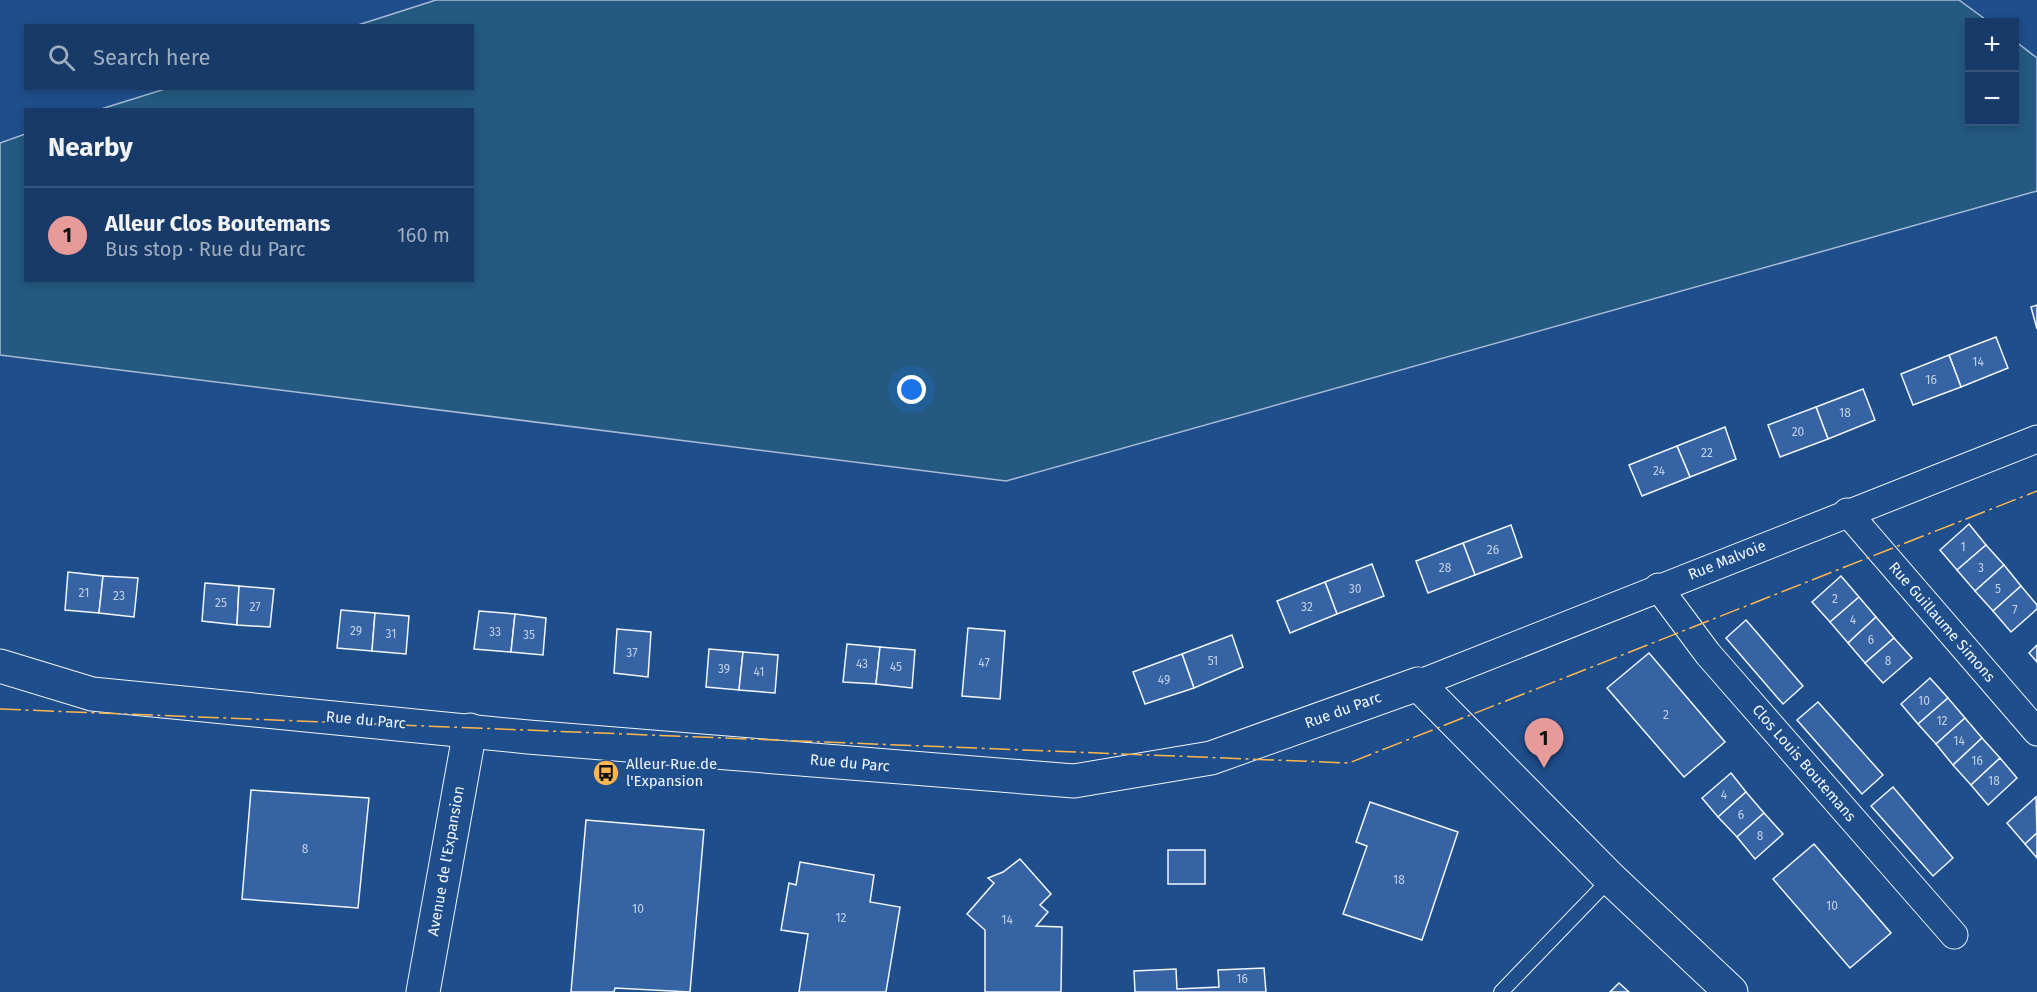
<!DOCTYPE html>
<meta charset="utf-8">
<style>
body{margin:0;font-family:"Fira Sans",sans-serif;background:#20416f;color:#f1f3f6}
.controls{position:absolute;right:18px;top:18px;display:grid;overflow:hidden;border-radius:0px;box-shadow:0 3px 9px #0003}
.controls button{width:54px;height:54px;display:grid;place-items:center;padding:0;border:0;border-bottom:2px solid #36547d;background:#173a69;color:#f1f3f6;font:30px sans-serif}
.you{position:absolute;left:912px;top:390px;width:21px;height:21px;margin:-15px;border:4px solid #fff;border-radius:50%;background:#1a73e8;box-shadow:0 0 0 9px #1a73e833}
.badge{display:grid;place-items:center;width:39px;height:39px;border-radius:50%;background:#e69b98;color:#111;font-size:20px;font-weight:700}
.pin{position:absolute;translate:-50% -50px;filter:drop-shadow(0 2px 3px #0008)}
.pin::after{content:'';position:absolute;top:32px;width:21px;height:18px;background:inherit;clip-path:polygon(0 0,100% 0,50% 100%)}
.list{margin:0;padding:0;list-style:none}
h2{display:flex;justify-content:space-between;align-items:center;height:78px;margin:0;padding:0 24px;font-size:26px}
h2 small{font-size:20px;font-weight:400;color:#9eadc0}
.list li{display:grid;grid-template-columns:39px 1fr auto;gap:18px;align-items:center;box-sizing:border-box;height:96px;padding:0 24px;border-top:2px solid #36547d}
.list b{display:block;font-size:22px;white-space:nowrap}
.list p{margin:0;font-size:20px;white-space:nowrap;color:#9eadc0}
.list em{font-size:20px;font-style:normal;color:#9eadc0}
.icon{flex:none;width:33px;height:33px;fill:none;stroke:currentColor;stroke-width:2;stroke-linecap:round;stroke-linejoin:round}
.map{position:relative;flex:none;width:2037px;height:992px;overflow:hidden}
.search{position:absolute;background:#173a69;box-shadow:0 3px 9px #0003;left:24px;top:24px;width:450px;height:66px;display:flex;align-items:center;gap:15px;box-sizing:border-box;padding:0 21px;border-radius:0px;color:#9eadc0;font-size:22px}
.panel{position:absolute;background:#173a69;box-shadow:0 3px 9px #0003;left:24px;top:108px;width:450px;height:174px;border-radius:0px}
.map>svg:first-child{display:block}
.green{fill:#245a82;stroke:#a8bbd7;stroke-width:1.5}
.building{fill:#3563a3;stroke:#f2f6ff;stroke-width:1.5}
.lines{fill:none;stroke-linecap:round;stroke-linejoin:round}
.service-casing{stroke:#f2f6ff;stroke-width:16}
.minor-casing{stroke:#f2f6ff;stroke-width:29}
.tertiary-casing{stroke:#f2f6ff;stroke-width:35}
.service{stroke:#1f4e8c;stroke-width:14}
.minor{stroke:#1f4e8c;stroke-width:27}
.tertiary{stroke:#1f4e8c;stroke-width:33}
.power{stroke:#ffb74d;stroke-width:1.5;stroke-dasharray:21 4.5 3 4.5;stroke-linecap:butt}
.labels{text-anchor:middle;dominant-baseline:central;stroke-width:4.5;stroke-linejoin:round;paint-order:stroke}
.number-label{font-size:12px;fill:#c3d1e8}
.street-label{font-size:15px;fill:#f2f6ff;stroke:#1f4e8c}
.poi-label{font-size:15px;fill:#f2f6ff;stroke:#1f4e8c;text-anchor:start}
</style>
<div class="map">
<svg width="2037" height="992" viewBox="0 0 2037 992">
<rect width="100%" height="100%" fill="#1f4e8c"/>
<!-- green -->
<path class="green" d="M436,0h1523l30,22h-19v100h44l1,-81 22,17v133l-1031,290 -1006,-126v-212l25,-9 1,146h446v-170l-371,-1 64,-20 307,-1v-62l-114,-1z"/>
<!-- building -->
<g class="building">
<path d="M2037,305v24l-6,-22z"/>
<path d="M1996,337l12,31 -47,19 -12,-32z"/>
<path d="M1949,355l12,32 -48,18 -12,-31z"/>
<path d="M1863,389l12,31 -47,19 -12,-32z"/>
<path d="M1816,407l12,32 -48,18 -12,-32z"/>
<path d="M1725,427l11,32 -46,18 -13,-31z"/>
<path d="M1677,446l13,31 -48,19 -13,-31z"/>
<path d="M1969,524l17,21 -29,25 -17,-20z"/>
<path d="M1511,525l11,32 -47,18 -12,-32z"/>
<path d="M1463,543l12,32 -47,18 -12,-32z"/>
<path d="M1986,545l18,20 -29,26 -18,-21z"/>
<path d="M1372,564l12,32 -47,18 -12,-32z"/>
<path d="M2004,565l17,21 -28,25 -18,-20z"/>
<path d="M68,572l35,4 -4,37 -34,-3z"/>
<path d="M103,576l35,2 -4,39 -35,-4z"/>
<path d="M1841,576l18,21 -29,25 -18,-20z"/>
<path d="M1325,582l12,32 -47,19 -13,-32z"/>
<path d="M205,583l34,3 -2,39 -35,-4z"/>
<path d="M239,586l35,3 -4,38 -33,-2z"/>
<path d="M2021,586l16,19v4l-26,23 -18,-21z"/>
<path d="M1859,597l17,20 -28,26 -18,-21z"/>
<path d="M341,610l34,3 -3,38 -35,-3z"/>
<path d="M479,611l36,3 -4,38 -37,-3z"/>
<path d="M375,613l34,3 -3,38 -34,-3z"/>
<path d="M515,614l31,4 -3,37 -32,-3z"/>
<path d="M1876,617l18,21 -29,25 -17,-20z"/>
<path d="M1746,620l57,66 -20,18 -57,-66z"/>
<path d="M968,628l37,3 -5,68 -38,-3z"/>
<path d="M617,629l34,3 -3,45 -34,-4z"/>
<path d="M1232,635l11,32 -49,21 -12,-34z"/>
<path d="M1894,638l18,20 -29,25 -18,-20z"/>
<path d="M847,644l33,3 -4,37 -33,-2z"/>
<path d="M2037,645v17l-8,-9z"/>
<path d="M880,647l35,3 -3,38 -36,-4z"/>
<path d="M709,649l34,3 -4,38 -33,-3z"/>
<path d="M743,652l35,3 -3,38 -36,-3z"/>
<path d="M1649,653l76,89 -41,35 -77,-89z"/>
<path d="M1182,654l12,34 -49,16 -12,-32z"/>
<path d="M1930,678l18,20 -30,26 -17,-20z"/>
<path d="M1948,698l17,20 -29,26 -18,-20z"/>
<path d="M1818,702l65,73 -21,19 -65,-74z"/>
<path d="M1965,718l17,20 -29,27 -17,-21z"/>
<path d="M1982,738l18,20 -29,27 -18,-20z"/>
<path d="M2000,758l17,20 -29,27 -17,-20z"/>
<path d="M1731,773l15,19 -28,25 -16,-19z"/>
<path d="M1893,787l60,71 -20,18 -62,-70z"/>
<path d="M251,790l118,8 -11,110 -116,-9z"/>
<path d="M1746,792l18,21 -27,24 -19,-20z"/>
<path d="M2036,797l1,36 -12,11 -18,-21z"/>
<path d="M1370,802l88,30 -36,108 -79,-26 24,-68 -11,-4z"/>
<path d="M1764,813l19,21 -28,25 -18,-22z"/>
<path d="M586,820l118,10 -14,162 -75,-4 -1,4h-43z"/>
<path d="M2037,833v25l-12,-14z"/>
<path d="M1814,844l77,89 -41,35 -77,-89z"/>
<rect x="1168" y="850" width="37" height="34"/>
<path d="M1020,859l31,35 -11,11 8,7 -12,14 26,1 -1,65h-76v-62l-18,-16 27,-31 -6,-5 15,-6z"/>
<path d="M800,862l74,13 -4,27 30,5 -14,85h-87l9,-58 -27,-4 8,-47 7,2z"/>
<path d="M1264,968l2,24h-131l-1,-21 42,-2 1,20 42,-2 -1,-17z"/>
<path d="M1619,983l10,9h-19z"/>
</g>
<g class="lines">
<!-- service casing -->
<g class="service-casing">
<path id="service" d="M1501,992l109,-113"/>
</g>
<!-- minor casing -->
<g class="minor-casing">
<g id="minor">
<path d="M1847,512l190,220"/>
<path d="M1658,587l50,67 246,281"/>
<path d="M1418,684l619,-245"/>
</g>
</g>
<!-- tertiary casing -->
<g class="tertiary-casing">
<g id="tertiary">
<path d="M0,666l92,28 436,43 546,44 137,-23 207,-74 193,195 120,113"/>
<path d="M423,992l47,-262"/>
</g>
</g>
<!-- service -->
<use href="#service" class="service"/>
<!-- minor -->
<use href="#minor" class="minor"/>
<!-- tertiary -->
<use href="#tertiary" class="tertiary"/>
<!-- power -->
<path class="power" d="M0,709l1349,54 688,-272"/>
</g>
<!-- icons -->
<defs>
<g id="bus-disc" transform="scale(1.35)"><circle r="9.5" fill="#ffb74d" stroke="#1f4e8c"/><path d="M-5-6H5V4H4V6H2V4H-2V6H-4V4H-5ZM-3.5-4V0h7V-4ZM-3.5 1.2v1.5H-2V1.2ZM2 1.2v1.5H3.5V1.2Z" fill="#111"/></g>
</defs>
<g fill-rule="evenodd">
<use href="#bus-disc" x="606" y="773"/>
</g>
<g class="labels">
<!-- number labels -->
<g class="number-label">
<text x="1978" y="362">14</text>
<text x="1931" y="380">16</text>
<text x="1845" y="413">18</text>
<text x="1798" y="432">20</text>
<text x="1707" y="453">22</text>
<text x="1659" y="471">24</text>
<text x="1963" y="547">1</text>
<text x="1493" y="550">26</text>
<text x="1445" y="568">28</text>
<text x="1981" y="568">3</text>
<text x="1355" y="589">30</text>
<text x="1998" y="589">5</text>
<text x="84" y="593">21</text>
<text x="119" y="596">23</text>
<text x="1835" y="599">2</text>
<text x="221" y="603">25</text>
<text x="255" y="607">27</text>
<text x="1307" y="607">32</text>
<text x="2015" y="610">7</text>
<text x="1853" y="620">4</text>
<text x="356" y="631">29</text>
<text x="495" y="632">33</text>
<text x="391" y="634">31</text>
<text x="529" y="635">35</text>
<text x="1871" y="640">6</text>
<text x="632" y="653">37</text>
<text x="1213" y="661">51</text>
<text x="1888" y="661">8</text>
<text x="984" y="663">47</text>
<text x="862" y="664">43</text>
<text x="896" y="667">45</text>
<text x="724" y="669">39</text>
<text x="759" y="672">41</text>
<text x="1164" y="680">49</text>
<text x="1924" y="701">10</text>
<text x="1666" y="715">2</text>
<text x="1942" y="721">12</text>
<text x="1959" y="741">14</text>
<text x="1977" y="761">16</text>
<text x="1994" y="781">18</text>
<text x="1724" y="795">4</text>
<text x="1741" y="815">6</text>
<text x="1760" y="836">8</text>
<text x="305" y="849">8</text>
<text x="1399" y="880">18</text>
<text x="1832" y="906">10</text>
<text x="638" y="909">10</text>
<text x="841" y="918">12</text>
<text x="1007" y="920">14</text>
<text x="1242" y="979">16</text>
</g>
<!-- street labels -->
<g class="street-label">
<text transform="translate(1727 560) rotate(-22)">Rue Malvoie</text>
<text transform="translate(1942 622) rotate(49)">Rue Guillaume Simons</text>
<text transform="translate(1343 710) rotate(-20)">Rue du Parc</text>
<text transform="translate(366 720) rotate(5)">Rue du Parc</text>
<text transform="translate(850 763) rotate(5)">Rue du Parc</text>
<text transform="translate(1804 763) rotate(49)">Clos Louis Boutemans</text>
<text transform="translate(446 861) rotate(-80)">Avenue de l'Expansion</text>
</g>
<!-- poi labels -->
<g class="poi-label">
<text x="626" y="764">Alleur Rue de<tspan x="626" dy="17">l'Expansion</tspan></text>
</g>
</g>
</svg>
<div class="controls">
<button>+</button>
<button>−</button>
</div>
<div class="you"></div>
<div class="pin badge" style="left:1544px;top:768px">1</div>
<div class="search"><svg class="icon" aria-label="search" viewBox="0 0 24 24"><circle cx="10" cy="10" r="6"/><path d="M15 15l6 6"/></svg>Search here</div>
<section class="panel">
<h2>Nearby<small></small></h2>
<ul class="list">
<li><span class="badge">1</span><div><b>Alleur Clos Boutemans</b><p>Bus stop · Rue du Parc</p></div><em>160 m</em></li>
</ul>
</section>
</div>
